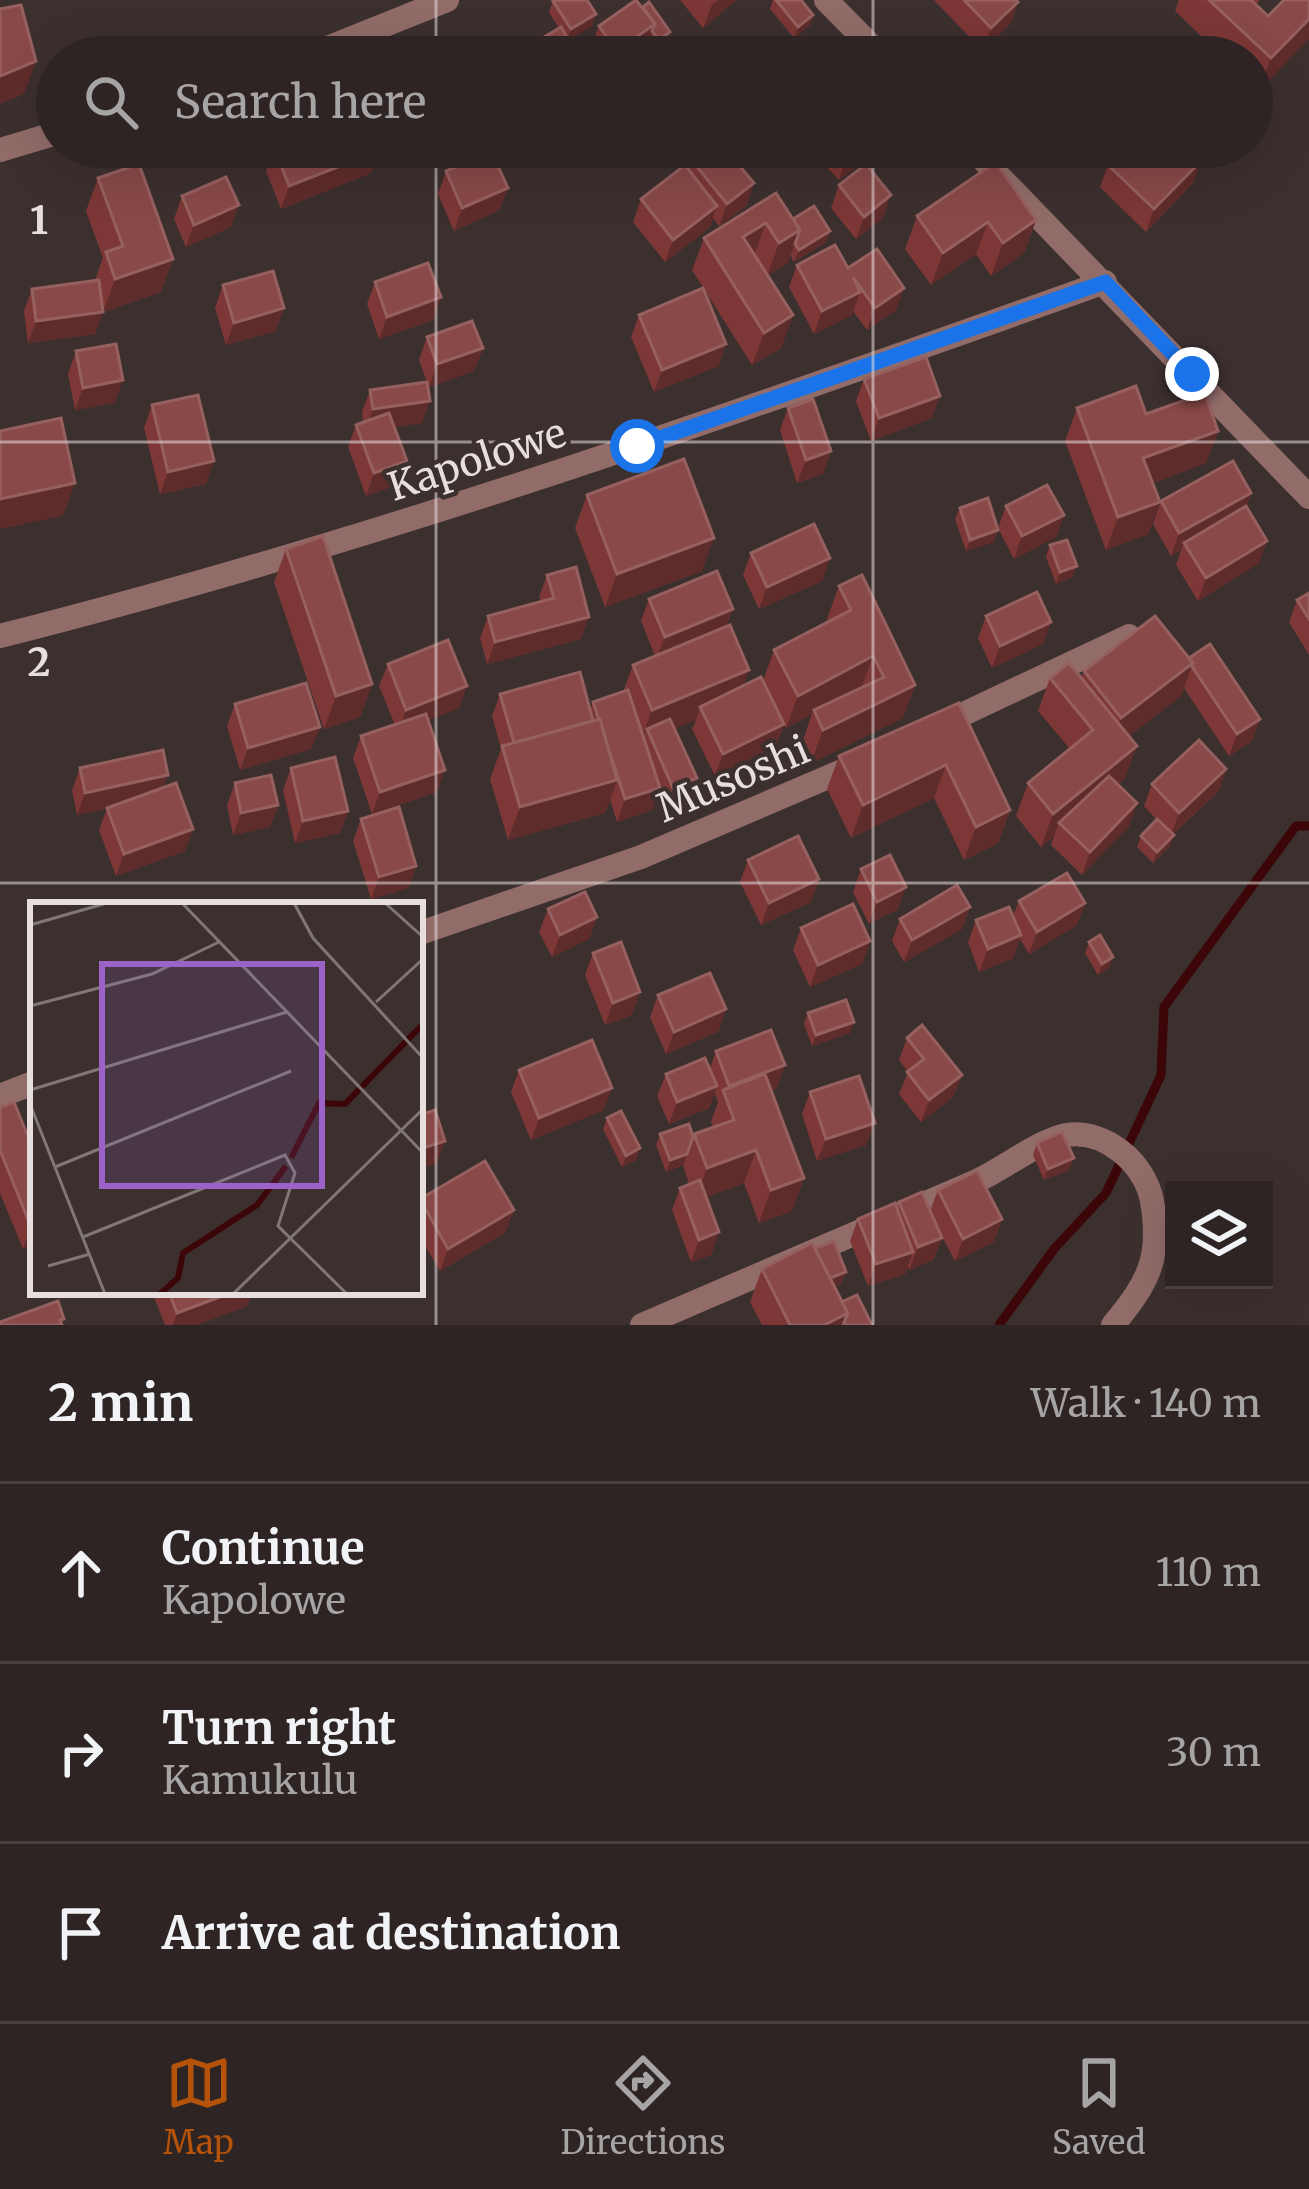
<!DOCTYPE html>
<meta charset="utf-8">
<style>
body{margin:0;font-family:Merriweather,serif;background:#352c2b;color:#f1f3f6}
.controls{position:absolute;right:36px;bottom:36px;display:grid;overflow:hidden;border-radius:0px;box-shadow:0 12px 48px #0002}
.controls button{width:108px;height:108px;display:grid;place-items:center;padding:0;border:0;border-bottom:3px solid #484141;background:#2d2423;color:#f1f3f6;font:60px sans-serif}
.stop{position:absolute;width:36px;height:36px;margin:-27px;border:9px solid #1a73e8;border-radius:50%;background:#fff}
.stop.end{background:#1a73e8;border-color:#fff;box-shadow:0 3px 12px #0008}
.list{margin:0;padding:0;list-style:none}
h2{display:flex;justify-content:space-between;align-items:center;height:156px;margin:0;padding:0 48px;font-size:51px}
h2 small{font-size:39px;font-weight:400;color:#a7a4a6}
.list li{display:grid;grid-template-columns:78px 1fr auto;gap:36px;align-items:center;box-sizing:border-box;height:180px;padding:0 48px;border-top:3px solid #484141}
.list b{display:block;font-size:45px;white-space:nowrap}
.list p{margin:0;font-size:39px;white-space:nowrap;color:#a7a4a6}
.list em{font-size:39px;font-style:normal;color:#a7a4a6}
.icon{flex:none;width:66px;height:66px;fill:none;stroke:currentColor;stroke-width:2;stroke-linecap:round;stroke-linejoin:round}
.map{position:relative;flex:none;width:1309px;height:1325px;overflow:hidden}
.search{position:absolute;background:#2d2423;box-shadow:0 12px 48px #0002;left:36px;right:36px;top:36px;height:132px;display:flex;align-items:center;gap:30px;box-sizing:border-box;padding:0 42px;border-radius:66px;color:#a7a4a6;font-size:45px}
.sheet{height:696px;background:#2d2423}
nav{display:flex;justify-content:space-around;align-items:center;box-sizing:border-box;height:168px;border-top:3px solid #484141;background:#2d2423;font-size:33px;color:#a7a4a6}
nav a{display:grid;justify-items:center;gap:6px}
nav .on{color:#b45309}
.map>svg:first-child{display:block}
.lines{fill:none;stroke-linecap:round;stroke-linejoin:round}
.stream{stroke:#3c0508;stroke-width:9}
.street{stroke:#916c69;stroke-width:24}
.wall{fill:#7c3736}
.shaded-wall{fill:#5e2c2b}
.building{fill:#884948;stroke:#96605f;stroke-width:3}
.route{stroke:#1a73e8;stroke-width:15}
.grid{fill:none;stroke:#e7dfde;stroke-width:3;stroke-opacity:0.55}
.labels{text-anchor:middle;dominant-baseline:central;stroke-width:9;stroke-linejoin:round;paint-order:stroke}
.street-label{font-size:39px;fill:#e7dfde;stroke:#3c302f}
.inset-river{fill:none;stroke:#3c0508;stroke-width:6}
.inset-road{fill:none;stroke:#807675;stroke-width:3}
.view{fill:#9b62c8;fill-opacity:0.15;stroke:#9b62c8;stroke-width:6}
.inset-edge{fill:none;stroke:#e7dfde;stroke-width:6}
.grid-label{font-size:39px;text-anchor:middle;font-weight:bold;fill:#e7dfde;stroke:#3c302f;stroke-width:9;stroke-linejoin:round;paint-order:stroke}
</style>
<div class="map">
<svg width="1309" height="1325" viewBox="0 0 1309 1325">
<rect width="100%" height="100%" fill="#3c302f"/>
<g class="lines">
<!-- stream -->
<path class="stream" d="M999,1325l55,-76 52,-56 55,-118 3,-68 132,-181h13"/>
<!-- street -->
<g class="street">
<path d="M826,0l56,57"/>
<path d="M305,57l142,-57"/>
<path d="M971,147l338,350"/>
<path d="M0,150l57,-17"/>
<path d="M0,636c376,-95 740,-224 1105,-354"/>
<path d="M936,727l193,-91"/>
<path d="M420,933l221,-76 220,-94"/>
<path d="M0,1096l33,-13"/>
<path d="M642,1325c112,-48 223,-96 335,-144 26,-12 63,-41 89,-46 39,-6 79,28 86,66 10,57 -4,82 -39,124"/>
</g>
</g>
<!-- wall -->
<g class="wall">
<path d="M680,0h56l-33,28z"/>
<path d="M773,0h28l12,15 -4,11 -15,12 -24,-29z"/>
<path d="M934,0h82l2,2 -8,22 -28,26z"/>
<path d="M1179,0h81l-4,4 12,12 41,-16 -50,91 -7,-7v-27h-29l-48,-46z"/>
<path d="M553,1l39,25 -24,14 4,6 -4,11h-44l3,-10 32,-18 -10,-17z"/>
<path d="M643,7l27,25 -4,11 -11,8 -7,-9 -1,4 -15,11h-35l-7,-8 9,-23z"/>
<path d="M576,147h40l-30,17z"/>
<path d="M779,147h31l-16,16z"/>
<path d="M811,147h69l-41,33 -29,-30z"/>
<path d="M275,149l104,2 -8,22 -90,36 -15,-38z"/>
<path d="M689,157l65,26 -8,23 -27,20 -6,-8 -4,10 -44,34 -32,-40 8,-23 44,-33z"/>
<path d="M1108,165l85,18 -47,49 -46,-45z"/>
<path d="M446,171l62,17 -9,22 -45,21 -16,-37z"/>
<path d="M98,178l63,114 -58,20 -8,22 -67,9 -4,-32 8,-22 63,-9 8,-22 -17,-47z"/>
<path d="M839,185l44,33 -27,21 -25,-31z"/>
<path d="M776,193l17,26 37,12 -4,11 -32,20 -4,-7 -2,8 -21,12 26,40 -12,33 -29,17 -60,-95 12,-32z"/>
<path d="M182,196l49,31 -45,20 -12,-28z"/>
<path d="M917,216l119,4 -12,33 -33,23 -15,-22 -45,31 -26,-36z"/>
<path d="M797,265l51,3 48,42 -29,20 -14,-19 -1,4 -38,19 -25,-47z"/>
<path d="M375,282l66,15 -8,23 -54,19 -12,-35z"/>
<path d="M223,285l53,46 -50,14 -11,-37z"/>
<path d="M639,315l87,29 -8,22 -64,26 -23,-55z"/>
<path d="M427,337l56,11 -9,23 -45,16 -7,36 -28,4 5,57 -33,12 -18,-49 8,-22 7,-3 -1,-10 8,-22 57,-8 -8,-22z"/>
<path d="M76,351l39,52 -40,7 -7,-36z"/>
<path d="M864,379l68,39 -61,23 -15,-40z"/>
<path d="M152,405l54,79 -46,10 -16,-66z"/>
<path d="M788,408l43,43 -8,23 -26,9 -17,-53z"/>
<path d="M1077,408l69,6 72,17 -12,32 -53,20 7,19 -12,32 -42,16 -41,-109z"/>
<path d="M1251,493l-5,14 13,56 -61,38 -22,-36 5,-15 -10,6 -18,-32 8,-23z"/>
<path d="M587,495l115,76 -97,36 -30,-79z"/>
<path d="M1006,506l58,9 -8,22 -42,22 -16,-31z"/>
<path d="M960,508l38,22 -4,12 -28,9 -11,-32z"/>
<path d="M1050,545l22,32 -16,7 -10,-27z"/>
<path d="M286,549l86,135 -12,33 -36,12 -50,-147z"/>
<path d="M751,553l79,5 -8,23 -63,28 -16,-34z"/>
<path d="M547,575l34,64 -94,25 -7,-26 8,-22 53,-14 -2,-5z"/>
<path d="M839,586l76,99 -12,33 -92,45 -9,-20 10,-29 -26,14 -2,-3 -8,21 -61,30 -23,-47 4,-9 -22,8 15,72 -24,11 -7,-17 -6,16 -35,12 -7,-23 -5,14 -97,27 -18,-61 11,-30 -9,-33 8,-22 90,16 3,-8 30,-10 10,-27 22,-9 -14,-35 8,-22 84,10 -7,17 23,44 -6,16 20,-5 11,-31 54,-28 -1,-3z"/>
<path d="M1309,593v62l-20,-33 8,-22z"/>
<path d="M986,616l57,28 -51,24 -14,-30z"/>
<path d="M1189,658l71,61 -8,22 -23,15 -45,-68 -3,8 -52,40 -4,43 -8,6 20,18 -8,23 -47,49 -31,-30 3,-9 -13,11 -25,-31 12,-33 42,-34 -32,-38 12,-33h31l3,-7z"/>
<path d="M388,664l71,44 -31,12 9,72 -65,22 -19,-56 8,-22 34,-11 -16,-39z"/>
<path d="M959,703l51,107 -12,33 -34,17 -30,-62 -83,40 -24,-49 12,-33z"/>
<path d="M235,704l85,23 -9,22 -71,21 -13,-44z"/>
<path d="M80,768l83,19 22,64 -69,25 -17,-46 8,-22 -30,7 -5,-25z"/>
<path d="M291,768l57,43 -8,22 -45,10 -12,-53z"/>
<path d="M1226,769l-8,23 -45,42 -3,12 -17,17 -16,-16 4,-11 16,-16 -13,-14 8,-22z"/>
<path d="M235,783l43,22 -8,22 -37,8 -6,-30z"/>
<path d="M361,819l55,47 -8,22 -37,11 -18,-58z"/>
<path d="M748,860l71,19 -8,23 -50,23 -21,-43z"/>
<path d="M861,869l37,40 -29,15 -16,-32z"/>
<path d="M1019,901l66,2 -8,22 -48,29 -9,-15 -7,19 -34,14 -11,-30 8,-22 37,-4z"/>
<path d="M548,909l49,8 -8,22 -37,18 -13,-25z"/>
<path d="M900,919l62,10 -58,33 -12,-21z"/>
<path d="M801,928l69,13 -8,23 -52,23 -17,-37z"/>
<path d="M1089,942l24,15 -4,11 -11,7 -13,-22z"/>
<path d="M593,953l39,62 -27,10 -20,-50z"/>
<path d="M658,995l68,14 -8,23 -52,22 -16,-37z"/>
<path d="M808,1013l46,9 -4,11 -38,13 -8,-22z"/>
<path d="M907,1038l55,37 -9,22 -32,25 -22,-28 9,-22 -9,-12z"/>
<path d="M716,1051l61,37 -6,2 33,88 -12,33 -33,12 -15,-40 -38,14 13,35 -8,23 -20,7 -19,-52 8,-22 9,-4 -6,-19 -17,7 -10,-27 4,-11 33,3 20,-10 -2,-5 7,-20 -4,-10 -5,16 -40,16 -12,-28 9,-22 44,-6z"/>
<path d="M519,1070l85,40 -73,30 -20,-48z"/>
<path d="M33,1084v24l-4,-13z"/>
<path d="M810,1092l56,53 -49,16 -15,-47z"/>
<path d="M0,1107l33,42v96l-10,4 -23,-56z"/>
<path d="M607,1118l33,30 -4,12 -14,7 -19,-38z"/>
<path d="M1037,1143l32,27 -25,10 -11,-25z"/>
<path d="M938,1190l64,29 -8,23 -39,19 -19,-36 6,13 -9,22 -24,10 -1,-4 -3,8 -37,12 -18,-45 8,-22 38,-11 3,-6 31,9z"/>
<path d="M420,1199l86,33 -66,39 -20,-34z"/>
<path d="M815,1248l31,24 -5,12 -7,2 8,16 30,23h-110l-12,-23 12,-33z"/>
<path d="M152,1292h100l-5,14 -50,19h-32z"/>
</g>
<!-- shaded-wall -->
<g class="shaded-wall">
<path d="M718,0h18l-33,28 9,-23z"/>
<path d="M1018,2l-8,22 -28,26 9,-22z"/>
<path d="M596,14l-4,12 -25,15 4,-12z"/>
<path d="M813,15l-4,11 -15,12 4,-11z"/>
<path d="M1309,19v20l-50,52 12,-33z"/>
<path d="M655,24l-8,22 -15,11h-18l2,-6z"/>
<path d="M670,32l-4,11 -11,8 4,-11z"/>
<path d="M572,46l-4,11h-15z"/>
<path d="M36,61l-12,33 -24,10v-28z"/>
<path d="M592,147h24l-30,17z"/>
<path d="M800,147h10l-16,16z"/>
<path d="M860,147h20l-41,33 8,-23z"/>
<path d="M379,151l-8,22 -90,36 8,-23z"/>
<path d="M1201,161l-8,22 -47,49 8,-23z"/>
<path d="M754,183l-8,23 -27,20 8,-22z"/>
<path d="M508,188l-9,22 -45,21 8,-23z"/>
<path d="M891,195l-8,23 -27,21 8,-22z"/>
<path d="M239,205l-8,22 -45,20 8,-22z"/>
<path d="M717,206l-8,22 -44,34 8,-22z"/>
<path d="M1036,220l-12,33 -33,23 12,-33z"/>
<path d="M988,222l-12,32 -45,31 12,-32z"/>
<path d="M766,223l-12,32 -11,-18z"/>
<path d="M800,230l-12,33 -21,13 12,-33z"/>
<path d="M830,231l-4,11 -32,20 5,-12z"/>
<path d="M173,259l-12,33 -58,20 12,-33z"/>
<path d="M904,288l-8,22 -29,20 8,-22z"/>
<path d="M860,292l-8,23 -38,19 8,-23z"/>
<path d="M441,297l-8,23 -54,19 8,-22z"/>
<path d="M284,308l-8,23 -50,14 8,-22z"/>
<path d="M103,312l-8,22 -67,9 8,-22z"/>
<path d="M793,315l-12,33 -29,17 12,-32z"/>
<path d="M726,344l-8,22 -64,26 8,-22z"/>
<path d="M483,348l-9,23 -45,16 8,-23z"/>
<path d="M123,380l-8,23 -40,7 8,-22z"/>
<path d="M940,396l-8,22 -61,23 8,-23z"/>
<path d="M430,401l-8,22 -57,9 8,-23z"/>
<path d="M1218,431l-12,32 -75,28 12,-33z"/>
<path d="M831,451l-8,23 -26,9 9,-23z"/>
<path d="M214,461l-8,23 -46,10 8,-22z"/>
<path d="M407,461l-8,23 -33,12 8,-23z"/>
<path d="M75,483l-12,33 -63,13v-30z"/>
<path d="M1251,493l-8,22 -59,28 -3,7 -10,6 8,-23z"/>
<path d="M1160,502l-12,32 -42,16 12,-33z"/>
<path d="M1064,515l-8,22 -42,22 8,-23z"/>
<path d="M998,530l-4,12 -28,9 4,-11z"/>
<path d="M714,538l-12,33 -97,36 12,-33z"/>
<path d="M1267,541l-8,22 -61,38 8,-23z"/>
<path d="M830,558l-8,23 -63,28 8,-22z"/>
<path d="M1077,566l-5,11 -16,7 4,-12z"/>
<path d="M733,609l-9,22 -68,28 9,-22z"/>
<path d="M589,617l-8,22 -94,25 8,-22z"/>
<path d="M1051,622l-8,22 -51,24 8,-22z"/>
<path d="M873,656l-12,33 -47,21 -2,4 -26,14 12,-32z"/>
<path d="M1193,663l-12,33 -72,55 12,-33z"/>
<path d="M749,670l-12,32 -37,5 -4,13 -45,18 -4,-9 -7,14 12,-33z"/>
<path d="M372,684l-12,33 -36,12 12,-33z"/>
<path d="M915,685l-12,33 -92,45 12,-33z"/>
<path d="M467,686l-8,22 -61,24 8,-22z"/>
<path d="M1260,719l-8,22 -23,15 8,-22z"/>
<path d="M784,724l-8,22 -61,30 8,-22z"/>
<path d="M320,727l-9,22 -71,21 8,-22z"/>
<path d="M1137,746l-12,33 -61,49 -5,-5 -5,13 -13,11 12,-33z"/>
<path d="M946,765l-12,33 -83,40 12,-33z"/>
<path d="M1226,769l-8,23 -47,43 8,-22z"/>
<path d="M445,770l-8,22 -65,22 8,-22z"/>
<path d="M168,775l-8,22 -83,18 8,-22z"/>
<path d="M697,778l-8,22 -24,11 8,-23z"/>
<path d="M617,780l-12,33 -97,27 12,-33z"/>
<path d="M660,788l-8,22 -35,12 8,-23z"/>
<path d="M1137,803l-8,23 -47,49 8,-23z"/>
<path d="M278,805l-8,22 -37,8 8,-22z"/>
<path d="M1010,810l-12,33 -34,17 12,-33z"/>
<path d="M348,811l-8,22 -45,10 8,-22z"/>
<path d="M193,829l-8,22 -69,25 8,-22z"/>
<path d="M1174,835l-4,11 -17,17 4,-11z"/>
<path d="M416,866l-8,22 -37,11 8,-22z"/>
<path d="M819,879l-8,23 -50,23 8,-22z"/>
<path d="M906,887l-8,22 -29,15 8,-22z"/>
<path d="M1085,903l-8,22 -48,29 8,-22z"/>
<path d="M970,907l-8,22 -58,33 8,-22z"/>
<path d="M597,917l-8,22 -37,18 8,-22z"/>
<path d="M1021,935l-8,23 -34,14 9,-23z"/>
<path d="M870,941l-8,23 -52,23 8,-22z"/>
<path d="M1113,957l-4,11 -11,7 4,-11z"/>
<path d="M640,992l-8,23 -27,10 8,-22z"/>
<path d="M726,1009l-8,23 -52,22 8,-22z"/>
<path d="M854,1022l-4,11 -38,13 4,-11z"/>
<path d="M785,1065l-8,23 -48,18v-20z"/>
<path d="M962,1075l-9,22 -32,25 8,-22z"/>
<path d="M717,1086l-8,22 -40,16 8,-22z"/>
<path d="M612,1088l-8,22 -73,30 8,-22z"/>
<path d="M875,1123l-9,22 -49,16 9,-22z"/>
<path d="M445,1141l-8,22 -17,6v-20z"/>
<path d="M640,1148l-4,12 -14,7 4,-11z"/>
<path d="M756,1150l-12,33 -49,18 12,-33z"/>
<path d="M687,1154l-4,11 -17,7 4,-12z"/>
<path d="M1074,1158l-5,12 -25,10 4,-11z"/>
<path d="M804,1178l-12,33 -33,12 12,-33z"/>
<path d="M514,1210l-8,22 -66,39 8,-22z"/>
<path d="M1002,1219l-8,23 -39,19 8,-22z"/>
<path d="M33,1226v19l-10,4 8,-22z"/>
<path d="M719,1232l-8,23 -20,7 8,-22z"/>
<path d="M942,1238l-9,22 -24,10 9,-23z"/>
<path d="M913,1252l-8,22 -37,12 8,-22z"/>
<path d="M846,1272l-5,12 -29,10 4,-11z"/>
<path d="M233,1292h19l-5,14 -50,19h-24l4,-12z"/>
<path d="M848,1313l-5,12h-19z"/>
</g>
<!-- building -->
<g class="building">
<path d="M555,0h32l9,14 -25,15 -18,-28z"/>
<path d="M636,0l19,24 -39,27 -17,-25z"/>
<path d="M776,0h25l12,15 -15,12z"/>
<path d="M964,0h52l2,2 -27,26z"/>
<path d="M1209,0h42l17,16 16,-16h25v19l-38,39z"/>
<path d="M649,2l21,30 -11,8 -7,-9 3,-7 -12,-17z"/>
<path d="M21,5l15,56 -36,15v-67z"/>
<path d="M561,27l11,19 -19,11h-20l-6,-10z"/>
<path d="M280,147h97l2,4 -90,35 -14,-37z"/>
<path d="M701,147h23l30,36 -27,21 -38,-47z"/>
<path d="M837,147h23l-13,10z"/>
<path d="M1125,147h62l14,14 -47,48 -46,-44z"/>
<path d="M491,151l17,37 -46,20 -16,-37z"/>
<path d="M996,162l40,58 -33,23 -15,-21 -45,31 -26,-37z"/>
<path d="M139,164l34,95 -58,20 -9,-27 17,-6 -25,-68z"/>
<path d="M866,164l25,31 -27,22 -25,-32z"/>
<path d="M685,165l32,41 -44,34 -32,-41z"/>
<path d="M226,177l13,28 -45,20 -12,-29z"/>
<path d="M776,193l24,37 -21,13 -13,-20 -23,14 50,78 -29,18 -60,-95z"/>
<path d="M814,206l16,25 -31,19 -4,-6 5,-14 -7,-11z"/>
<path d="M835,245l13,23 29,-19 27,39 -29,20 -22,-31 7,15 -38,19 -25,-46z"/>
<path d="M428,263l13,34 -54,20 -12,-35z"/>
<path d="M273,271l11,37 -50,15 -11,-38z"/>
<path d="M99,280l4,32 -67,9 -4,-32z"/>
<path d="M703,288l23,56 -64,26 -23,-55z"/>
<path d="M472,321l11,27 -46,16 -10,-27z"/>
<path d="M116,344l7,36 -40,8 -7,-37z"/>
<path d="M926,357l14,39 -61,22 -15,-39z"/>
<path d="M427,382l3,19 -57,8 -3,-19z"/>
<path d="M1136,386l10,28 59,-21 13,38 -75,27 17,44 -42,15 -41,-109z"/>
<path d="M198,395l16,66 -46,11 -16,-67z"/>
<path d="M813,399l18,52 -25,9 -18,-52z"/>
<path d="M389,413l18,48 -33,12 -18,-48z"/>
<path d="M61,418l14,65 -75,16v-68z"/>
<path d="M684,459l30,79 -97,36 -30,-79z"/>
<path d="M1233,461l18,32 -72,40 -18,-32z"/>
<path d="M1047,485l17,30 -42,21 -16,-30z"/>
<path d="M988,498l10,32 -28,10 -10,-32z"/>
<path d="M1246,506l21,35 -61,37 -22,-35z"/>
<path d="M814,524l16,34 -63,29 -16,-34z"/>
<path d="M323,536l49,148 -36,12 -50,-147z"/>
<path d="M1067,540l10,26 -17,6 -10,-27z"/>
<path d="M576,567l13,50 -94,25 -7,-26 66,-18 -7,-23z"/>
<path d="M717,571l16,38 -68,28 -16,-38z"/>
<path d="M862,575l53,110 -92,45 -9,-20 70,-33 -11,-21 -75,40 -24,-46 77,-40 -12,-24z"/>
<path d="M1037,592l14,30 -51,24 -14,-30z"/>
<path d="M1309,593v26l-12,-19z"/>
<path d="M1155,616l38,47 -72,55 -37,-47z"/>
<path d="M730,625l19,45 -97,40 -19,-45z"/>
<path d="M448,640l19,46 -61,24 -18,-46z"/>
<path d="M1210,644l50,75 -23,15 -46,-69 2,-2 -4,-5z"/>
<path d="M1069,663l68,83 -84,68 -25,-31 65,-53 -43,-52z"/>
<path d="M580,672l13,49 -79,22 -14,-49z"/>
<path d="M761,677l23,47 -61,30 -23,-47z"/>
<path d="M306,683l14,44 -72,21 -13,-44z"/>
<path d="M628,690l32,98 -35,11 -32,-97z"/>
<path d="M959,703l51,107 -34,17 -30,-62 -83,40 -24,-49z"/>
<path d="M426,714l19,56 -65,22 -19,-56z"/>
<path d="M600,719l17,61 -97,27 -18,-61z"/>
<path d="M670,719l27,59 -24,10 -26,-59z"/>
<path d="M1199,740l27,29 -47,44 -27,-29z"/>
<path d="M163,750l5,25 -83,18 -5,-25z"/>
<path d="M335,757l13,54 -45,10 -12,-53z"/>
<path d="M271,775l7,30 -37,8 -6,-30z"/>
<path d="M1109,776l28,27 -47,49 -31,-29z"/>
<path d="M176,783l17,46 -69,25 -17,-46z"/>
<path d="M399,807l17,59 -37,11 -18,-58z"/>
<path d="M1157,819l17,16 -17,17 -16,-16z"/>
<path d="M798,836l21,43 -50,24 -21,-43z"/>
<path d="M890,855l16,32 -29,15 -16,-33z"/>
<path d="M1067,873l18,30 -48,29 -18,-31z"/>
<path d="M957,885l13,22 -58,33 -12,-21z"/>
<path d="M585,892l12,25 -37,18 -12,-26z"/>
<path d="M853,904l17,37 -52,24 -17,-37z"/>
<path d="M1009,907l12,28 -33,14 -12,-29z"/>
<path d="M1100,935l13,22 -11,7 -13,-22z"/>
<path d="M621,942l19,50 -27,11 -20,-50z"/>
<path d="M710,973l16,36 -52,23 -16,-37z"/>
<path d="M846,1000l8,22 -38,13 -8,-22z"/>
<path d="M922,1025l40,50 -33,25 -22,-28 17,-13 -17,-21z"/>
<path d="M771,1030l14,35 -56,21 -13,-35z"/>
<path d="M592,1040l20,48 -73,30 -20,-48z"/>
<path d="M705,1058l12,28 -40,16 -11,-28z"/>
<path d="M765,1074l39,104 -33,12 -15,-40 -49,18 -13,-34 40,-14 -11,-30z"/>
<path d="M859,1076l16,47 -49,16 -16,-47z"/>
<path d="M14,1102l19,47v77l-2,1 -31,-77v-43z"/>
<path d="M435,1110l10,31 -25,8v-34z"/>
<path d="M621,1111l19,37 -14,8 -19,-38z"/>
<path d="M689,1124l4,13 -6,17 -17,6 -10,-26z"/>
<path d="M1062,1132l12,26 -26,11 -11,-26z"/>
<path d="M485,1161l29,49 -66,39 -28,-50z"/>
<path d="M977,1171l25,48 -39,20 -25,-49z"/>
<path d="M700,1180l19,52 -20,8 -19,-52z"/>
<path d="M922,1192l20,46 -24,9 -19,-45z"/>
<path d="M895,1203l18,49 -37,12 -18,-45z"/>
<path d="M834,1241l12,31 -16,6 -15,-30z"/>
<path d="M812,1243l36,70 -24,12h-34l-28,-56z"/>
<path d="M169,1292h64l-56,21z"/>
<path d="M857,1295l15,30h-29l5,-12 -6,-11z"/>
<path d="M58,1301l6,18 -4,1 2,5h-62v-3z"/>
</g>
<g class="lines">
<!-- route -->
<path class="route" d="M637,446l468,-164 87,92"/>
</g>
<!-- grid -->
<path class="grid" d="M436,0v57M873,0v57M436,147v1178M873,147v1178M0,442h1309M0,883h1309"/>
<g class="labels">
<!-- street labels -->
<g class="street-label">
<text transform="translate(477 460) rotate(-18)">Kapolowe</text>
<text transform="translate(733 779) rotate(-23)">Musoshi</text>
</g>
</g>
<!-- overview -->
<g transform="translate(30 902)">
<rect width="393" height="393" fill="#3c302f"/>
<path class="inset-river" d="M261,256l28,-55 26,1 78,-80M130,392l18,-16 5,-25 74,-48 29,-39"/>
<path class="inset-road" d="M152,1l241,250M264,1l19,35 110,120M355,1l38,34M0,23l77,-22M346,100l47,-43M0,104l122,-32 67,-32M0,188l257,-78M0,202l75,190M25,265l236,-96M53,335l202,-82 10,18 -17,53 69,68M18,364l42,-12M203,392l190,-185"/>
<path class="view" d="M72,62h220v222h-220z"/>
<rect width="393" height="393" class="inset-edge"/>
</g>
<g class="grid-label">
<text x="39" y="234">1</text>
<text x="39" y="676">2</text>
</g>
</svg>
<div class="controls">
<button><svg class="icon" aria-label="layers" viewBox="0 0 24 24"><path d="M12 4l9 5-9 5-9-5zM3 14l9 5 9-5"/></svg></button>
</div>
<div class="stop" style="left:637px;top:446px"></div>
<div class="stop end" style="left:1192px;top:374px"></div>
<div class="search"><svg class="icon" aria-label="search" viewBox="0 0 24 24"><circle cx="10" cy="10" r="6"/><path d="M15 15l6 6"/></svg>Search here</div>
</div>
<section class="sheet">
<h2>2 min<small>Walk · 140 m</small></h2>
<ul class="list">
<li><svg class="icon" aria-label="ahead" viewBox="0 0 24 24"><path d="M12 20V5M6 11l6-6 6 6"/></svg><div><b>Continue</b><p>Kapolowe</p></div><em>110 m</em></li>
<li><svg class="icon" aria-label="right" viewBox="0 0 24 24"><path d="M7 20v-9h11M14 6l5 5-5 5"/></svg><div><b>Turn right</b><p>Kamukulu</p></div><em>30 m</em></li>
<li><svg class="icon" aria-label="arrive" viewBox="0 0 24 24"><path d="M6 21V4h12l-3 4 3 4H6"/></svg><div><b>Arrive at destination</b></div></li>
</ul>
</section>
<nav>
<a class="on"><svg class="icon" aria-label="map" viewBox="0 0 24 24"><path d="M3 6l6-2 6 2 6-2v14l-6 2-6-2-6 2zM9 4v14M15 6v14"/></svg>Map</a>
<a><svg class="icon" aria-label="directions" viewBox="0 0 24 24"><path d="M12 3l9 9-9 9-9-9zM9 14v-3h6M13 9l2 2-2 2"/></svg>Directions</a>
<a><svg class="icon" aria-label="saved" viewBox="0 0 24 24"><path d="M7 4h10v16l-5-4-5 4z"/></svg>Saved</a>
</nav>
